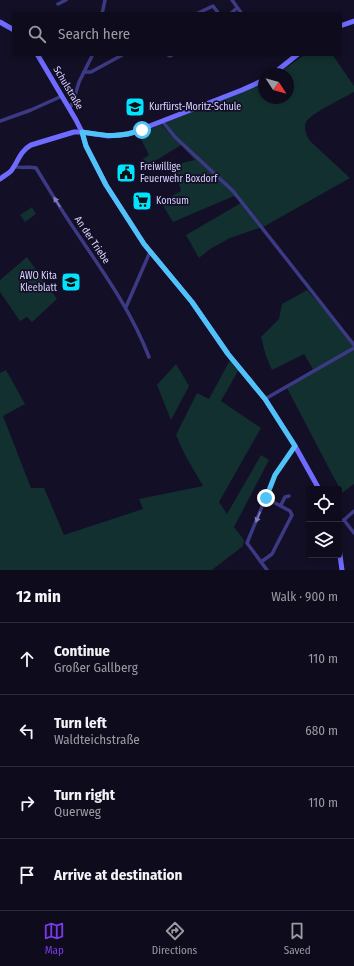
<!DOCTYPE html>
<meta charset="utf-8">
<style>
body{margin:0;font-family:"Fira Sans Condensed",sans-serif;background:#1c1929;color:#f1f3f6}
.controls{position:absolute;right:12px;bottom:12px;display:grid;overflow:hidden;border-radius:4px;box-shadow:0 2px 6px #0003}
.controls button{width:36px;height:36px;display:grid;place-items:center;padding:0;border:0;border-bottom:1px solid #2e2b3b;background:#0e0b1c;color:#f1f3f6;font:20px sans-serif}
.compass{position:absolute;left:258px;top:68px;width:36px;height:36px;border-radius:50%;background:#0e0b1c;box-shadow:0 2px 6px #0003;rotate:126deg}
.stop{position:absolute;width:12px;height:12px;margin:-9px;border:3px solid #4fc3f7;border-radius:50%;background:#fff}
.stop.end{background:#4fc3f7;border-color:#fff;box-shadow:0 1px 4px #0008}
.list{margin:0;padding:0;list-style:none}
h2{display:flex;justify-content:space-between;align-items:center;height:52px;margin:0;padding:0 16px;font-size:17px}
h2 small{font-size:13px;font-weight:400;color:#9b9ba3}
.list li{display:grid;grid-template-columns:26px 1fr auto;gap:12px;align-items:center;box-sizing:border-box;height:72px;padding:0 16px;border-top:1px solid #2e2b3b}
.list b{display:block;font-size:15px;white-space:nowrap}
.list p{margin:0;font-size:13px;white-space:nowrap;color:#9b9ba3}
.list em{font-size:13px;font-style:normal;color:#9b9ba3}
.icon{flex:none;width:22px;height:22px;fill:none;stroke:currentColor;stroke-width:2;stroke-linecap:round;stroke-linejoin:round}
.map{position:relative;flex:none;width:354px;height:570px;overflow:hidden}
.search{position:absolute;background:#0e0b1c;box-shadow:0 2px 6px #0003;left:12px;right:12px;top:12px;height:44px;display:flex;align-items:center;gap:10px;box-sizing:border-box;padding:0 14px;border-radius:4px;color:#9b9ba3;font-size:15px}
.sheet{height:340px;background:#0e0b1c}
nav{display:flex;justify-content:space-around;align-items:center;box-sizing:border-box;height:56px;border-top:1px solid #2e2b3b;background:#0e0b1c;font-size:11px;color:#9b9ba3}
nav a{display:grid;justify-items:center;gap:2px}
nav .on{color:#7c3aed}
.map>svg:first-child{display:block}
.green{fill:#12302f}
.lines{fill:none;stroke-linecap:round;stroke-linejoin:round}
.street{stroke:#3d3a85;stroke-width:3.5}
.secondary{stroke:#6f6bff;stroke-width:5}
.oneway{fill:#837fbc}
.route{stroke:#4fc3f7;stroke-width:5}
.labels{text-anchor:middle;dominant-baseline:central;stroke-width:3.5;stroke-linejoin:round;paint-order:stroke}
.street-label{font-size:10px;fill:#d9d4ff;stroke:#130f26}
.poi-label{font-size:10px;fill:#d9d4ff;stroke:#130f26;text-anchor:start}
</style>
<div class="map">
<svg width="354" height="570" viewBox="0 0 354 570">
<rect width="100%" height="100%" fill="#130f26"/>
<!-- green -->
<g class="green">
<path d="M306,54h26l22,32v6c-9,5 -44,22 -48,30 -3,7 1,15 5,20l39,36 -85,48 -35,12 -20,11 -11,9 -13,-23 55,-32 -7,-7 -61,26 -12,-20 20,-11 -7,-26 21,-5 -14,-15 -34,21 -4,-7 6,-4 -8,-16 7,-4 -2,-4 15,-7 16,17 -13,-18 100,-41v16h24v-24h-11z"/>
<path d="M32,207l4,7 -11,8 -5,-7z"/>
<path d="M27,257l30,42 -25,23 -5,-5 -7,4 -20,-29v-12z"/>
<path d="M307,290l47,52v142l-12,9 -55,-105 26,-19 -9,-15 -32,16 -6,-14 -5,-19 18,-18 3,-15z"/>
<path d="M230,360l9,9 -18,32 40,27 -42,74 8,12 34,-59 8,5 -35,67 10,13 -1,6 -31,24h-212v-197l6,-3 19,34 -22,12 28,72h13l20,47 79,-26 -4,-10 64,-13 -18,-31 -9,-20 21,-42 12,6z"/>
<path d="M176,364l13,22 -18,34 -14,-35z"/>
</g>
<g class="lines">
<!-- street -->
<g class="street">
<path d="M232,0l10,14"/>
<path d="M58,4l8,-4"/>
<path d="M102,14l3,-14"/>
<path d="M196,14l17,-8 6,8"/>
<path d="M230,14l7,-6"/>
<path d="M168,55l2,1 4,-2"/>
<path d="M84,72h7l33,-18"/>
<path d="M70,108l4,-9 5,-17 14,-28"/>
<path d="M0,121l31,-11 31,-14"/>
<path d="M162,121l13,16 58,54 121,154"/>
<path d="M14,166c6,3 15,0 22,2 13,21 25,42 39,62 28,42 56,80 74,127"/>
<path d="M126,307l24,-55"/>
<path d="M265,399l89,-51"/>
<path d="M281,505l4,-8 4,-1"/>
<path d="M344,520l10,13"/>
<path d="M339,521l5,-1 10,-9"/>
<path d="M261,562l11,-8 20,-39 -2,-4 -24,-13"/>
<path d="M267,570l-20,-27 28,-68 20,-29"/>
</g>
<!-- secondary -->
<g class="secondary">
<path d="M0,22l14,8"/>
<path d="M340,26l14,-5"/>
<path d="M37,54l39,66 6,12 4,14 20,39 38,59 48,58 36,52 37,45 30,47 24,43"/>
<path d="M273,74l25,-20"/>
<path d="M0,179c4,-3 8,-5 11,-8 7,-9 9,-20 20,-26l43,-13h8l26,4 21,-2 113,-44 22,-10"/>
<path d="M339,548l3,22"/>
</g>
</g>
<!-- one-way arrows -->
<defs><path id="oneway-solid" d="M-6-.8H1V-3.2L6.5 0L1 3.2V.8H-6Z"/></defs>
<g class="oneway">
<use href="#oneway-solid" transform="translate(57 202) rotate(-122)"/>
<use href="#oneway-solid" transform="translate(258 517) rotate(112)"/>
</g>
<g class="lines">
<!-- route -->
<path class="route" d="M142,130c-25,8 -35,6 -60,2l4,14 20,39 38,59 48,58 36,52 37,45 30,47 -20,29 -9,23"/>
</g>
<!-- icons -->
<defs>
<g id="school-square" transform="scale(1)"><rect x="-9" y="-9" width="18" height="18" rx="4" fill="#00e5ff" stroke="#130f26"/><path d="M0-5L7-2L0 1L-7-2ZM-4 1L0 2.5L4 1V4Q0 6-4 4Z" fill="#111"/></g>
<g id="civic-square" transform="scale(1)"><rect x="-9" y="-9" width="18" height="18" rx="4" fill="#00e5ff" stroke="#130f26"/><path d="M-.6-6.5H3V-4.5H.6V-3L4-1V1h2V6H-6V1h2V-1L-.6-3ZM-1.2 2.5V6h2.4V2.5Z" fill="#111"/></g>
<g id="supermarket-square" transform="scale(1)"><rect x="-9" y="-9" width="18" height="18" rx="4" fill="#00e5ff" stroke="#130f26"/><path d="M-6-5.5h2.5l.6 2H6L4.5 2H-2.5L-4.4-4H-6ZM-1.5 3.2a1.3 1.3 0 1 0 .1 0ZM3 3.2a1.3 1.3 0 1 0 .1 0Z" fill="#111"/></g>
</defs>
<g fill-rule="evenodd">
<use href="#school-square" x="135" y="107"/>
<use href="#civic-square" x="126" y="173"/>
<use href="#supermarket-square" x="142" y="201"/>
<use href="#school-square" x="71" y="282"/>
</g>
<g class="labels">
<!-- street labels -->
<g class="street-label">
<text transform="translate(68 88) rotate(59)">Schulstraße</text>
<text transform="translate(92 240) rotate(56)">An der Triebe</text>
</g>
<!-- poi labels -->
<g class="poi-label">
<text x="149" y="107">Kurfürst-Moritz-Schule</text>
<text x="140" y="167">Freiwillige<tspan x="140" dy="12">Feuerwehr Boxdorf</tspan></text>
<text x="156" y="201">Konsum</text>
<text x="57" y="276" text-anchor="end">AWO Kita<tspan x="57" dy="12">Kleeblatt</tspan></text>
</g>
</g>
</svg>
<div class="controls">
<button><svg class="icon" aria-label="locate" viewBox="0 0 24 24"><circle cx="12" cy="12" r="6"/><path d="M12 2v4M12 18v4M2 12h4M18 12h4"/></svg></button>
<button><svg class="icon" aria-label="layers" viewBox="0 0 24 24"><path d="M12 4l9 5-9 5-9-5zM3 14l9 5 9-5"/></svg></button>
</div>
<svg class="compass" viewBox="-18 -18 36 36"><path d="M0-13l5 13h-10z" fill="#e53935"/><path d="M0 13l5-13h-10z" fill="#9b9ba3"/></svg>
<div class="stop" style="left:142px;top:130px"></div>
<div class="stop end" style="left:266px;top:498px"></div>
<div class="search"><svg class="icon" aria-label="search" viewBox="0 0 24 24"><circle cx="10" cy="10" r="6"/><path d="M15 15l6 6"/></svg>Search here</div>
</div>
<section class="sheet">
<h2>12 min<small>Walk · 900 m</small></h2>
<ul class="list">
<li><svg class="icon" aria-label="ahead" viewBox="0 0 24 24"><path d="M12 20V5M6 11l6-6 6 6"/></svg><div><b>Continue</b><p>Großer Gallberg</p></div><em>110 m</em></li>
<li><svg class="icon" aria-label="left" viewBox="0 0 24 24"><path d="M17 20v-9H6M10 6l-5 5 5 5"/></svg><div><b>Turn left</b><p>Waldteichstraße</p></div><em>680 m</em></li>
<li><svg class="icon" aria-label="right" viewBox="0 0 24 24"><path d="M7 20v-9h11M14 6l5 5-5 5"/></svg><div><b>Turn right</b><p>Querweg</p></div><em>110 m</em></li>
<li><svg class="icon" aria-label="arrive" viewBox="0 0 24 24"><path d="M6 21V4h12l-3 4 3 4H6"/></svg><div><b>Arrive at destination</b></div></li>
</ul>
</section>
<nav>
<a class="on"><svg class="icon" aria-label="map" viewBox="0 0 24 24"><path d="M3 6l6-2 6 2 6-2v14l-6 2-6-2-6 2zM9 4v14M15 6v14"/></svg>Map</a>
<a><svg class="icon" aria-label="directions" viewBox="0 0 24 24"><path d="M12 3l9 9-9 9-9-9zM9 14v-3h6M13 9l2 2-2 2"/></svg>Directions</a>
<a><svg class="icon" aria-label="saved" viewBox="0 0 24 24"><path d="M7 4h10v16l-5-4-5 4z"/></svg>Saved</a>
</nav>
